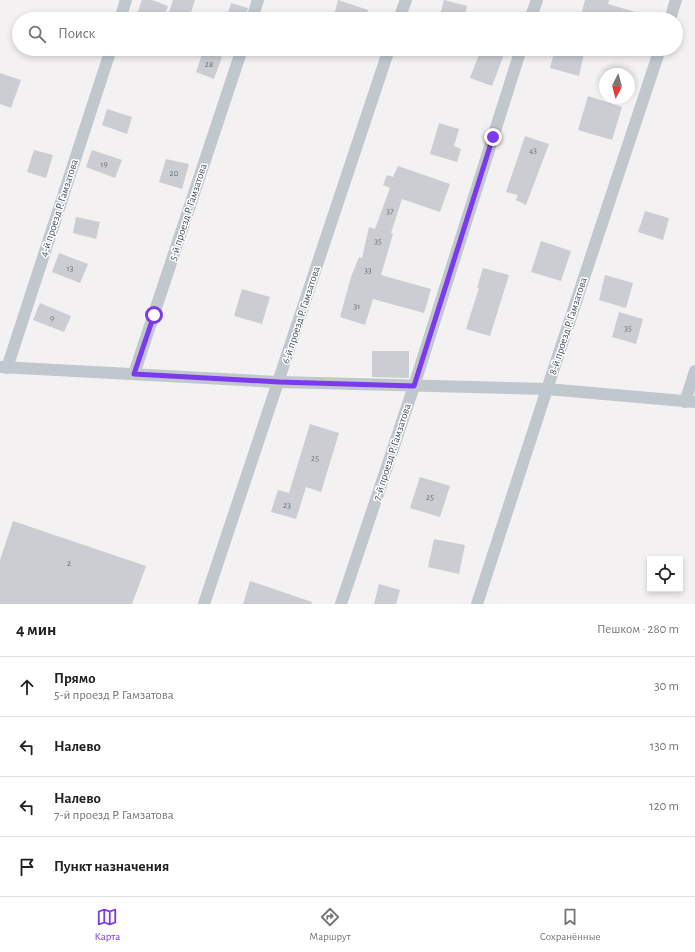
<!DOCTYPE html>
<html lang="ru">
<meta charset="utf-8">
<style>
body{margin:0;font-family:"Alegreya Sans",sans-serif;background:#f2f2f2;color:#222}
.controls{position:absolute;right:12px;bottom:12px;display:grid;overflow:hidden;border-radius:0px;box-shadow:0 2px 6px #0003}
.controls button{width:36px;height:36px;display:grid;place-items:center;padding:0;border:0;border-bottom:1px solid #e0e0e0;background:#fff;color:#222;font:20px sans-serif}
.compass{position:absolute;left:599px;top:68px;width:36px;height:36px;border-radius:50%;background:#fff;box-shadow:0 2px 6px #0003;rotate:186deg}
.stop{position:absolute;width:12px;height:12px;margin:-9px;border:3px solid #7c3aed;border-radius:50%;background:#fff}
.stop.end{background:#7c3aed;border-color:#fff;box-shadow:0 1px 4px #0008}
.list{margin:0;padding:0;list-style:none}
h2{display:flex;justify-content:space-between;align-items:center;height:52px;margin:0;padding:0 16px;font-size:17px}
h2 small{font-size:13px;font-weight:400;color:#767676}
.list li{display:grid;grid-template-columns:26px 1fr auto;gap:12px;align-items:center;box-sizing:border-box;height:60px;padding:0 16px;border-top:1px solid #e0e0e0}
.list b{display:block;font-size:15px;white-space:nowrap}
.list p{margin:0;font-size:13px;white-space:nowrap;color:#767676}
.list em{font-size:13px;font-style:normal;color:#767676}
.icon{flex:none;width:22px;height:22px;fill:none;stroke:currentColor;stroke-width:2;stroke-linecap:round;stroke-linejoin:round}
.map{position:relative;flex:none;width:695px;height:604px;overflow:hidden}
.search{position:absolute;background:#fff;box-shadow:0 2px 6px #0003;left:12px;right:12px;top:12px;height:44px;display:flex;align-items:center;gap:10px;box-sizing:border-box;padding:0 14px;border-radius:22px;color:#767676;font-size:15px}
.sheet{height:292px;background:#fff}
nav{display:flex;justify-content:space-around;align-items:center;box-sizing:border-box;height:56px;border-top:1px solid #e0e0e0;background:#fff;font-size:11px;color:#767676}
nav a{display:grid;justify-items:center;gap:2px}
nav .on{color:#7c3aed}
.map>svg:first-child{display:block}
.building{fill:#cbcdd2}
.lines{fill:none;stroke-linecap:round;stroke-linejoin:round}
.minor{stroke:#c0c7cd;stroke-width:12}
.route{stroke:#7c3aed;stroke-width:5}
.labels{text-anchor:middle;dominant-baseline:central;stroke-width:3;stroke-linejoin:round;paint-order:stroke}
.number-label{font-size:9px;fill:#6a727a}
.street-label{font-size:11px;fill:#4a535c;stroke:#fff}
</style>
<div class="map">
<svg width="695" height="604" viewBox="0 0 695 604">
<rect width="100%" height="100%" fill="#f3f1f1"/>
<!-- building -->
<g class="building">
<path d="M142,0h10l16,6 -5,13h-20l-7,-2z"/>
<path d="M173,0h22l-6,19 -20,-7z"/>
<path d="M338,0l30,10 -3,9h-32z"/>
<path d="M444,0l23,6 -3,13h-25z"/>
<path d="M585,0h24l-1,4 41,12 -1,3h-68z"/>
<path d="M231,3l17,5 -3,11h-19z"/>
<path d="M481,49h25l-14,37 -22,-8z"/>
<path d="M555,49h30l-6,27 -29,-8z"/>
<path d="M203,51l19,6 -8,22 -18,-7z"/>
<path d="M0,73l21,7 -10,28 -11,-4z"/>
<path d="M588,96l34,11 -10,33 -34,-10z"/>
<path d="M107,109l25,8 -5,17 -25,-9z"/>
<path d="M439,123l20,6 -5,17 7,3 -4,13 -27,-8z"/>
<path d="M525,136l24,8 -23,61 -10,-5 2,-5 -12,-3z"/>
<path d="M34,150l19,5 -7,23 -19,-6z"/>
<path d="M92,150l30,10 -7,18 -29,-11z"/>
<path d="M166,159l23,5 -7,25 -23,-7z"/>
<path d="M398,166l52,18 -10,28 -38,-13 -11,34 2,1 -12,41 50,14 -7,24 -51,-14 -8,26 -25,-8 11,-40 8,-20 3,1 7,-31 6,2 15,-41 -7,-3 4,-10 6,2z"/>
<path d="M645,211l24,7 -6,22 -25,-8z"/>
<path d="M76,217l24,5 -4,17 -23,-6z"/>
<path d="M541,241l30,10 -10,30 -30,-9z"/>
<path d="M59,253l29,11 -8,19 -28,-11z"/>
<path d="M483,268l26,7 -19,61 -24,-7 13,-41h-2z"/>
<path d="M605,275l28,8 -7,25 -27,-8z"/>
<path d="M242,289l28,8 -8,27 -28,-8z"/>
<path d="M40,303l31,13 -7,16 -31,-12z"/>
<path d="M619,312l24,7 -7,25 -24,-7z"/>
<path d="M372,351h37v27l-37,-1z"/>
<path d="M310,424l29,9 -18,59 -15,-5 -10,32 -25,-7 7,-22 11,3z"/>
<path d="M420,477l30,9 -10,31 -30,-9z"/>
<path d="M13,521l133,45 -14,38h-132v-44z"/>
<path d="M434,539l31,6 -6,29 -31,-7z"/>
<path d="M250,581l62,21 -1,2h-68z"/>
<path d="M379,584l21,6 -4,14h-22z"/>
</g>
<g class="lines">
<!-- minor -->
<g class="minor">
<path d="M120,19l6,-19"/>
<path d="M252,19l6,-19"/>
<path d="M399,19l7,-19"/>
<path d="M530,19l7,-19"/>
<path d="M670,19l6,-19"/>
<path d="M0,367l279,15 268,7 148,13"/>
<path d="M7,368l104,-319"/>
<path d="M134,374l108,-325"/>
<path d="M685,402l10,-31"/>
<path d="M204,604l185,-555"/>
<path d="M341,604l73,-218 107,-337"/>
<path d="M477,604l70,-215 113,-340"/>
</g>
</g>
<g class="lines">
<!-- route -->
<path class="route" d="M154,315l-20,59 145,8 135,4 79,-249"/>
</g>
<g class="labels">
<!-- number labels -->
<g class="number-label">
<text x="209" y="64">28</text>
<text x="533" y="150">43</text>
<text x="104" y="164">19</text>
<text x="174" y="173">20</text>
<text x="390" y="211">37</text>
<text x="378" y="241">35</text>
<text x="70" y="268">13</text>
<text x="368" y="270">33</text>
<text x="357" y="306">31</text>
<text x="52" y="318">9</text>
<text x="628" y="328">35</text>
<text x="315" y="458">25</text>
<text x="430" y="497">25</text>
<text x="287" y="505">23</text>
<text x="69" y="563">2</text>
</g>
<!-- street labels -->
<g class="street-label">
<text transform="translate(59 208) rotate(-72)">4-й проезд Р. Гамзатова</text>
<text transform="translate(188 212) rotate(-72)">5-й проезд Р. Гамзатова</text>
<text transform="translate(301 315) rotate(-72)">6-й проезд Р. Гамзатова</text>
<text transform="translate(568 326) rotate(-72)">8-й проезд Р. Гамзатова</text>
<text transform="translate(392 452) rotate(-72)">7-й проезд Р. Гамзатова</text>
</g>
</g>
</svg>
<div class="controls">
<button><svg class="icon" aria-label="locate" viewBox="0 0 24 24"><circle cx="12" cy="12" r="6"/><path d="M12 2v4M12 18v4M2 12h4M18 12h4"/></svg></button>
</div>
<svg class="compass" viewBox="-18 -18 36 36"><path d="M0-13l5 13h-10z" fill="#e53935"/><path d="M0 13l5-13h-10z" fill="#767676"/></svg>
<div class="stop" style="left:154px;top:315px"></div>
<div class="stop end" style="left:493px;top:137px"></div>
<div class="search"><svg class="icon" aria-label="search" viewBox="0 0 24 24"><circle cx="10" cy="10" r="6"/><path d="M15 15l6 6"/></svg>Поиск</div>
</div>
<section class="sheet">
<h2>4 мин<small>Пешком · 280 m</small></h2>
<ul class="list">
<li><svg class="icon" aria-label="ahead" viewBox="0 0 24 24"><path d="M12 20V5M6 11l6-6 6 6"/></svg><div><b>Прямо</b><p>5-й проезд Р. Гамзатова</p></div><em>30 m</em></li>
<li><svg class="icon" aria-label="left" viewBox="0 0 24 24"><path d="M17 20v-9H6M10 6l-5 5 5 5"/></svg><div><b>Налево</b></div><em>130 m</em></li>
<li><svg class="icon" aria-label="left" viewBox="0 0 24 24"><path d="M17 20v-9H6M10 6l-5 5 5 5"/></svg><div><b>Налево</b><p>7-й проезд Р. Гамзатова</p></div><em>120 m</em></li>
<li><svg class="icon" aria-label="arrive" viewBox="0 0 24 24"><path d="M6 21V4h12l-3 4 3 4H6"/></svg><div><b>Пункт назначения</b></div></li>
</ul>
</section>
<nav>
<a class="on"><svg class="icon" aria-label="map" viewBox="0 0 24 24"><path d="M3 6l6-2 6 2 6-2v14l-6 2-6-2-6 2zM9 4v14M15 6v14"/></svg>Карта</a>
<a><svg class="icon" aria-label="directions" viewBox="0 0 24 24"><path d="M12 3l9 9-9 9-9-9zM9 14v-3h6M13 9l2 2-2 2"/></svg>Маршрут</a>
<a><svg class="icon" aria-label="saved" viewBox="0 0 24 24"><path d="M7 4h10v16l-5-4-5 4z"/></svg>Сохранённые</a>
</nav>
